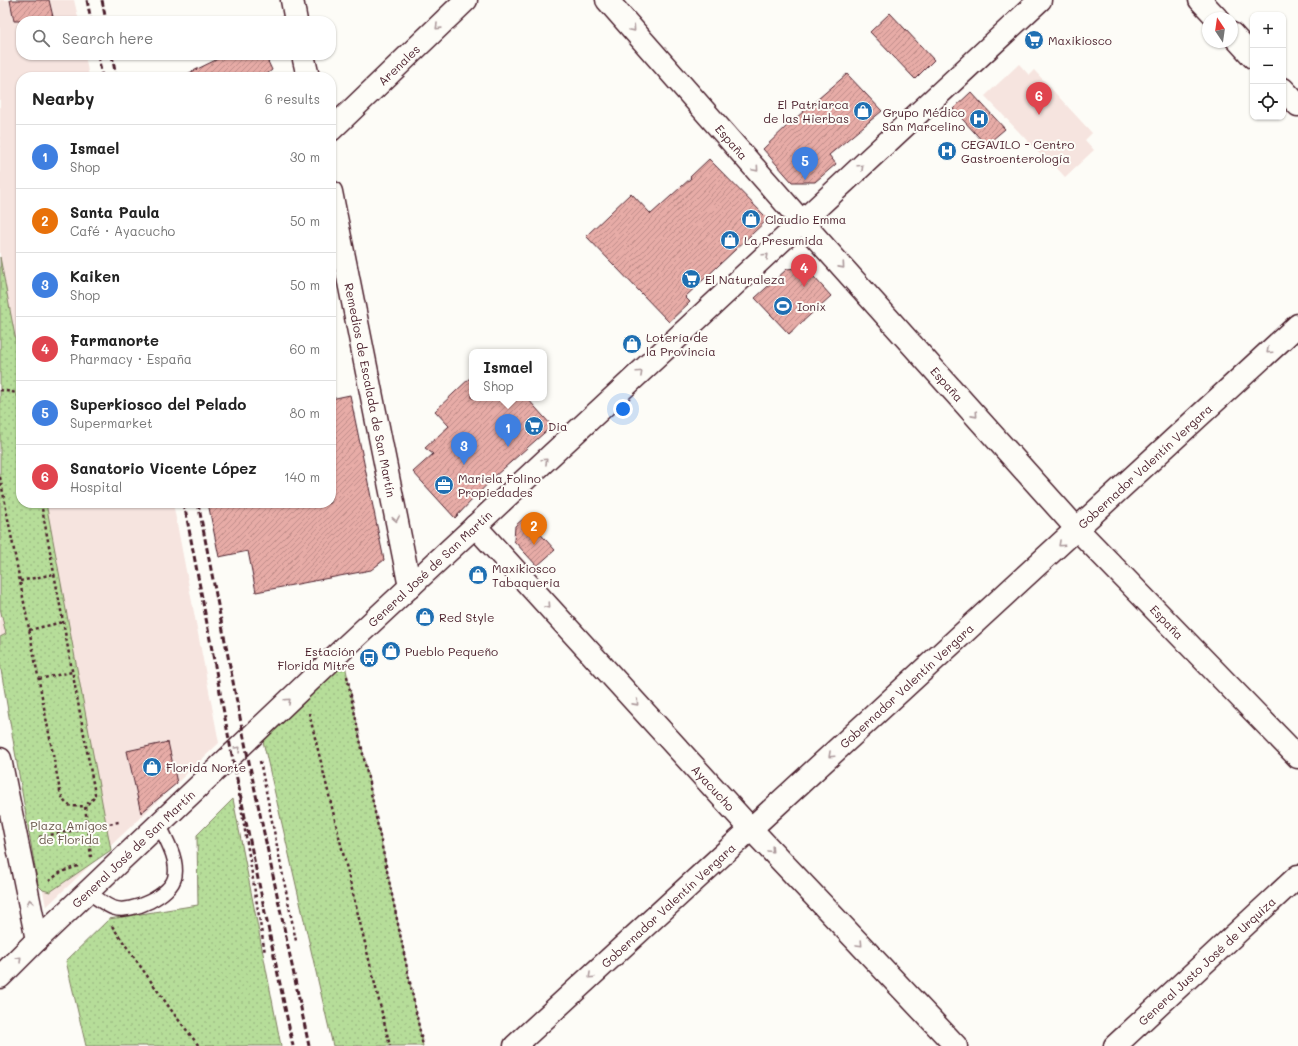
<!DOCTYPE html>
<meta charset="utf-8">
<style>
body{margin:0;font-family:Mali,sans-serif;background:#f2f2f2;color:#222}
.controls{position:absolute;right:12px;top:12px;display:grid;overflow:hidden;border-radius:8px;box-shadow:0 1px 3px #0004}
.controls button{width:36px;height:36px;display:grid;place-items:center;padding:0;border:0;border-bottom:1px solid #e0e0e0;background:#fff;color:#222;font:20px sans-serif}
.compass{position:absolute;left:1202px;top:12px;width:36px;height:36px;border-radius:50%;background:#fff;box-shadow:0 1px 3px #0004;rotate:347deg}
.you{position:absolute;left:623px;top:409px;width:14px;height:14px;margin:-10px;border:3px solid #fff;border-radius:50%;background:#1a73e8;box-shadow:0 0 0 6px #1a73e833}
.badge{display:grid;place-items:center;width:26px;height:26px;border-radius:50%;background:#ea580c;color:#fff;font-size:13px;font-weight:700}
.pin{position:absolute;translate:-50% -33px;filter:drop-shadow(0 1px 2px #0008)}
.pin::after{content:'';position:absolute;top:21px;width:14px;height:12px;background:inherit;clip-path:polygon(0 0,100% 0,50% 100%)}
.popup{position:absolute;left:469px;top:349px;width:78px;height:52px;box-sizing:border-box;display:grid;place-content:center;border-radius:8px;background:#fff;filter:drop-shadow(0 1px 3px #0005);font-size:13px;white-space:nowrap;color:#767676}
.popup b{font-size:15px;color:#222}
.popup::after{content:'';position:absolute;left:50%;top:100%;margin-left:-8px;border:8px solid transparent;border-top-color:#fff}
.list{margin:0;padding:0;list-style:none}
h2{display:flex;justify-content:space-between;align-items:center;height:52px;margin:0;padding:0 16px;font-size:17px}
h2 small{font-size:13px;font-weight:400;color:#767676}
.list li{display:grid;grid-template-columns:26px 1fr auto;gap:12px;align-items:center;box-sizing:border-box;height:64px;padding:0 16px;border-top:1px solid #e0e0e0}
.list b{display:block;font-size:15px;white-space:nowrap}
.list p{margin:0;font-size:13px;white-space:nowrap;color:#767676}
.list em{font-size:13px;font-style:normal;color:#767676}
.icon{flex:none;width:22px;height:22px;fill:none;stroke:currentColor;stroke-width:2;stroke-linecap:round;stroke-linejoin:round}
.map{position:relative;flex:none;width:1298px;height:1046px;overflow:hidden}
.search{position:absolute;background:#fff;box-shadow:0 1px 3px #0004;left:16px;top:16px;width:320px;height:44px;display:flex;align-items:center;gap:10px;box-sizing:border-box;padding:0 14px;border-radius:16px;color:#767676;font-size:15px}
.panel{position:absolute;background:#fff;box-shadow:0 1px 3px #0004;left:16px;top:72px;width:320px;height:436px;border-radius:16px}
.map>svg:first-child{display:block}
.built{fill:#f6e4df}
.green{fill:url(#green-dots);stroke:#807e62}
.building{fill:url(#building-hatch);stroke:#4a1f2b}
.lines{fill:none;stroke-linecap:round;stroke-linejoin:round}
.lane-casing{stroke:#4a1f2b;stroke-width:16}
.street-casing{stroke:#4a1f2b;stroke-width:25}
.secondary-casing{stroke:#4a1f2b;stroke-width:25}
.path{stroke:#4a1f2b;stroke-width:2.5;stroke-dasharray:3 3;stroke-linecap:butt}
.lane{stroke:#fdfcf7;stroke-width:13}
.street{stroke:#fdfcf7;stroke-width:22}
.secondary{stroke:#fdfcf7;stroke-width:22}
.rail{stroke:#4a1f2b;stroke-width:3;stroke-dasharray:6 3;stroke-linecap:butt}
.oneway{stroke:#ac999b}
.labels{text-anchor:middle;dominant-baseline:central;stroke-width:4;stroke-linejoin:round;paint-order:stroke}
.poi-label{font-size:12px;fill:#4a1f2b;stroke:#fdfcf7;text-anchor:start}
.street-label{font-size:12px;fill:#4a1f2b;stroke:#fdfcf7}
.park-label{font-size:12px;fill:#6a584c;stroke:#fdfcf7}
</style>
<div class="map">
<svg width="1298" height="1046" viewBox="0 0 1298 1046">
<defs>
<pattern id="green-dots" width="8" height="8" patternUnits="userSpaceOnUse"><rect width="8" height="8" fill="#b6dd99"/><path d="M2 2h.1M6 6h.1" fill="none" stroke="#9ebd84" stroke-width="1.8" stroke-linecap="round"/></pattern>
<pattern id="building-hatch" width="6" height="6" patternUnits="userSpaceOnUse"><rect width="6" height="6" fill="#e7aca7"/><path d="M-1 1l2-2M0 6l6-6M5 7l2-2" fill="none" stroke="#bd8b88"/></pattern>
</defs>
<rect width="100%" height="100%" fill="#fdfcf7"/>
<filter id="ink" filterUnits="userSpaceOnUse"><feTurbulence type="fractalNoise" baseFrequency=".025" numOctaves="2"/><feDisplacementMap in="SourceGraphic" scale="8" xChannelSelector="R" yChannelSelector="G"/><feConvolveMatrix kernelMatrix="1 2 1 2 8 2 1 2 1" color-interpolation-filters="sRGB"/></filter>
<g filter="url(#ink)">
<!-- built -->
<g class="built">
<path d="M0,0h74l5,21h-58v34h64l4,22h-68v426h152l46,240 -173,164 -46,-255z"/>
<path d="M1019,64l10,11 5,-5 58,63 -7,7 9,10 -29,27 -10,-11 -2,2 -68,-72z"/>
</g>
<!-- green -->
<g class="green">
<path d="M0,257l21,111v135h25l65,347 -61,42 -7,-2 -5,-5 -38,-221v-27l6,-3 -6,-26z"/>
<path d="M342,650l81,396h-90l-73,-318z"/>
<path d="M233,799l48,247h-195l-20,-85 43,-42 89,-14 -1,-70z"/>
</g>
<!-- building -->
<g class="building">
<path d="M10,0h39l5,21h-40z"/>
<path d="M890,13l44,47 -19,19 -45,-47z"/>
<path d="M226,55h39l7,15 -9,7h-82z"/>
<path d="M847,74l35,37 -53,44 7,9 -21,18h-23l-29,-33 26,-25z"/>
<path d="M971,92l34,37 -19,16 -33,-36z"/>
<path d="M709,159l59,60 -83,78 5,5 -21,20 -83,-86 45,-43 20,21 40,-36 -1,-1z"/>
<path d="M805,267l26,29 -42,38 -34,-36 32,-29z"/>
<path d="M472,376v22h55l25,28 -57,50 -40,42 -42,-46 20,-18 -8,-6 24,-22 -14,-15z"/>
<path d="M350,395l34,165 -13,10 -115,22 -8,-41 -29,6 -11,-54h123v-104z"/>
<path d="M525,517l30,33 -18,16 -23,-25 1,-15z"/>
<path d="M168,742l9,41 -36,30 -14,-62z"/>
</g>
<g class="lines">
<!-- lane casing -->
<g class="lane-casing">
<path id="lane" d="M88,892c6,4 20,15 26,16 17,6 58,-13 61,-32 3,-18 -9,-36 -16,-52"/>
</g>
<!-- street casing -->
<g class="street-casing">
<g id="street">
<path d="M292,0l4,21"/>
<path id="s1" d="M607,0l195,222 275,307 221,228"/>
<path d="M1200,0l17,18"/>
<path d="M1232,34l21,23"/>
<path d="M303,55l5,22"/>
<path d="M1283,89l15,16"/>
<path id="s2" d="M331,130l135,-130"/>
<path id="s3" d="M331,192l79,395"/>
<path id="s4" d="M475,526l276,303 205,217"/>
<path d="M0,759l37,181"/>
<path id="s5" d="M515,1046l783,-721"/>
<path id="s6" d="M1115,1046l183,-170"/>
</g>
</g>
<!-- secondary casing -->
<g class="secondary-casing">
<g id="secondary">
<path id="s7" d="M0,977l37,-37 305,-290 698,-650"/>
</g>
</g>
<!-- path -->
<g class="path">
<path d="M0,390l17,3 4,8"/>
<path d="M0,477l60,314c5,16 9,16 25,15l6,51"/>
<path d="M41,503l54,291 -2,5 -8,7"/>
<path d="M20,581l34,-7"/>
<path d="M29,630l34,-8"/>
<path d="M347,676l76,370"/>
<path d="M39,679l33,-7"/>
<path d="M309,713l81,333"/>
<path d="M260,761l36,180"/>
<path d="M237,782l28,171"/>
<path d="M39,837l80,-15"/>
<path d="M49,881l12,-9 20,-7"/>
<path d="M112,926l62,88 25,32"/>
</g>
<!-- lane -->
<use href="#lane" class="lane"/>
<!-- street -->
<use href="#street" class="street"/>
<!-- secondary -->
<use href="#secondary" class="secondary"/>
<!-- rail -->
<g class="rail">
<path d="M87,0l4,21"/>
<path d="M102,0l4,21"/>
<path d="M98,55l4,22"/>
<path d="M112,55l4,22"/>
<path d="M184,503l48,252 61,291"/>
<path d="M198,503l47,240 64,303"/>
</g>
</g>
<!-- one-way arrows -->
<defs><path id="oneway-chevron" d="M-2-3.5L2.5 0L-2 3.5" fill="none" stroke-width="1.6" stroke-linecap="round" stroke-linejoin="round"/></defs>
<g class="oneway">
<use href="#oneway-chevron" transform="translate(438 27) rotate(136)"/>
<use href="#oneway-chevron" transform="translate(633 29) rotate(49)"/>
<use href="#oneway-chevron" transform="translate(861 167) rotate(-43)"/>
<use href="#oneway-chevron" transform="translate(756 169) rotate(49)"/>
<use href="#oneway-chevron" transform="translate(766 256) rotate(-43)"/>
<use href="#oneway-chevron" transform="translate(842 266) rotate(48)"/>
<use href="#oneway-chevron" transform="translate(1269 351) rotate(137)"/>
<use href="#oneway-chevron" transform="translate(640 373) rotate(-43)"/>
<use href="#oneway-chevron" transform="translate(975 415) rotate(48)"/>
<use href="#oneway-chevron" transform="translate(545 461) rotate(-43)"/>
<use href="#oneway-chevron" transform="translate(396 519) rotate(79)"/>
<use href="#oneway-chevron" transform="translate(1061 544) rotate(137)"/>
<use href="#oneway-chevron" transform="translate(548 606) rotate(48)"/>
<use href="#oneway-chevron" transform="translate(288 701) rotate(-43)"/>
<use href="#oneway-chevron" transform="translate(636 703) rotate(48)"/>
<use href="#oneway-chevron" transform="translate(238 749) rotate(-45)"/>
<use href="#oneway-chevron" transform="translate(831 755) rotate(137)"/>
<use href="#oneway-chevron" transform="translate(771 850) rotate(47)"/>
<use href="#oneway-chevron" transform="translate(30 902) rotate(-101)"/>
<use href="#oneway-chevron" transform="translate(860 944) rotate(47)"/>
<use href="#oneway-chevron" transform="translate(19 959) rotate(-45)"/>
<use href="#oneway-chevron" transform="translate(591 976) rotate(137)"/>
</g>
</g>
<!-- icons -->
<defs>
<g id="supermarket-disc" transform="scale(1)"><circle r="9.5" fill="#1f6fb2" stroke="#fdfcf7"/><path d="M-6-5.5h2.5l.6 2H6L4.5 2H-2.5L-4.4-4H-6ZM-1.5 3.2a1.3 1.3 0 1 0 .1 0ZM3 3.2a1.3 1.3 0 1 0 .1 0Z" fill="#fff"/></g>
<g id="shop-disc" transform="scale(1)"><circle r="9.5" fill="#1f6fb2" stroke="#fdfcf7"/><path d="M-5-2.5h2.3a2.7 3.5 0 0 1 5.4 0H5L5.5 6h-11ZM-1.5-2.5h3a1.5 2.3 0 0 0-3 0Z" fill="#fff"/></g>
<g id="hospital-disc" transform="scale(1)"><circle r="9.5" fill="#1f6fb2" stroke="#fdfcf7"/><path d="M-5-5h3v3.5h4V-5h3V5h-3V1.5h-4V5h-3Z" fill="#fff"/></g>
<g id="stadium-disc" transform="scale(1)"><circle r="9.5" fill="#1f6fb2" stroke="#fdfcf7"/><path d="M0-5a6.5 5 0 1 0 0 10a6.5 5 0 1 0 0-10ZM-3.5-1.8h7v3.6h-7Z" fill="#fff"/></g>
<g id="office-disc" transform="scale(1)"><circle r="9.5" fill="#1f6fb2" stroke="#fdfcf7"/><path d="M-6-3h4V-5.5h4V-3h4V5H-6ZM-1-4.5V-3h2v-1.5ZM-6 0V1H6V0Z" fill="#fff"/></g>
<g id="bus-disc" transform="scale(1)"><circle r="9.5" fill="#1f6fb2" stroke="#fdfcf7"/><path d="M-5-6H5V4H4V6H2V4H-2V6H-4V4H-5ZM-3.5-4V0h7V-4ZM-3.5 1.2v1.5H-2V1.2ZM2 1.2v1.5H3.5V1.2Z" fill="#fff"/></g>
</defs>
<g fill-rule="evenodd">
<use href="#supermarket-disc" x="1034" y="40"/>
<use href="#shop-disc" x="863" y="111"/>
<use href="#hospital-disc" x="979" y="119"/>
<use href="#hospital-disc" x="947" y="151"/>
<use href="#shop-disc" x="751" y="219"/>
<use href="#shop-disc" x="730" y="240"/>
<use href="#supermarket-disc" x="691" y="279"/>
<use href="#stadium-disc" x="783" y="306"/>
<use href="#shop-disc" x="632" y="344"/>
<use href="#supermarket-disc" x="534" y="426"/>
<use href="#office-disc" x="444" y="485"/>
<use href="#shop-disc" x="478" y="575"/>
<use href="#shop-disc" x="425" y="617"/>
<use href="#shop-disc" x="391" y="651"/>
<use href="#bus-disc" x="369" y="658"/>
<use href="#shop-disc" x="152" y="767"/>
</g>
<g class="labels">
<!-- poi labels -->
<g class="poi-label">
<text x="1048" y="40">Maxikiosco</text>
<text x="849" y="104" text-anchor="end">El Patriarca<tspan x="849" dy="14">de las Hierbas</tspan></text>
<text x="965" y="112" text-anchor="end">Grupo Médico<tspan x="965" dy="14">San Marcelino</tspan></text>
<text x="961" y="144">CEGAVILO - Centro<tspan x="961" dy="14">Gastroenterología</tspan></text>
<text x="765" y="219">Claudio Emma</text>
<text x="744" y="240">La Presumida</text>
<text x="705" y="279">El Naturaleza</text>
<text x="797" y="306">Ionix</text>
<text x="646" y="337">Lotería de<tspan x="646" dy="14">la Provincia</tspan></text>
<text x="548" y="426">Dia</text>
<text x="458" y="478">Mariela Folino<tspan x="458" dy="14">Propiedades</tspan></text>
<text x="492" y="568">Maxikiosco<tspan x="492" dy="14">Tabaqueria</tspan></text>
<text x="439" y="617">Red Style</text>
<text x="355" y="651" text-anchor="end">Estación<tspan x="355" dy="14">Florida Mitre</tspan></text>
<text x="405" y="651">Pueblo Pequeño</text>
<text x="166" y="767">Florida Norte</text>
</g>
<!-- street labels -->
<g class="street-label">
<text stroke="none"><textPath href="#s2" startOffset="94">Arenales</textPath></text>
<text stroke="none"><textPath href="#s1" startOffset="189">España</textPath></text>
<text stroke="none"><textPath href="#s1" startOffset="513">España</textPath></text>
<text stroke="none"><textPath href="#s3" startOffset="202">Remedios de Escalada de San Martín</textPath></text>
<text stroke="none"><textPath href="#s5" startOffset="856">Gobernador Valentín Vergara</textPath></text>
<text stroke="none"><textPath href="#s7" startOffset="593">General José de San Martín</textPath></text>
<text stroke="none"><textPath href="#s1" startOffset="837">España</textPath></text>
<text stroke="none"><textPath href="#s5" startOffset="532">Gobernador Valentín Vergara</textPath></text>
<text stroke="none"><textPath href="#s4" startOffset="354">Ayacucho</textPath></text>
<text stroke="none"><textPath href="#s7" startOffset="185">General José de San Martín</textPath></text>
<text stroke="none"><textPath href="#s5" startOffset="208">Gobernador Valentín Vergara</textPath></text>
<text stroke="none"><textPath href="#s6" startOffset="125">General Justo José de Urquiza</textPath></text>
</g>
<!-- park labels -->
<g class="park-label">
<text x="69" y="825">Plaza Amigos<tspan x="69" dy="14">de Florida</tspan></text>
</g>
</g>
</svg>
<div class="controls">
<button>+</button>
<button>−</button>
<button><svg class="icon" aria-label="locate" viewBox="0 0 24 24"><circle cx="12" cy="12" r="6"/><path d="M12 2v4M12 18v4M2 12h4M18 12h4"/></svg></button>
</div>
<svg class="compass" viewBox="-18 -18 36 36"><path d="M0-13l5 13h-10z" fill="#e53935"/><path d="M0 13l5-13h-10z" fill="#767676"/></svg>
<div class="you"></div>
<div class="pin badge" style="left:508px;top:447px;background:#3f7fe0">1</div>
<div class="popup"><b>Ismael</b>Shop</div>
<div class="pin badge" style="left:534px;top:545px;background:#e8710a">2</div>
<div class="pin badge" style="left:464px;top:465px;background:#3f7fe0">3</div>
<div class="pin badge" style="left:804px;top:287px;background:#e0444e">4</div>
<div class="pin badge" style="left:805px;top:180px;background:#3f7fe0">5</div>
<div class="pin badge" style="left:1039px;top:115px;background:#e0444e">6</div>
<div class="search"><svg class="icon" aria-label="search" viewBox="0 0 24 24"><circle cx="10" cy="10" r="6"/><path d="M15 15l6 6"/></svg>Search here</div>
<section class="panel">
<h2>Nearby<small>6 results</small></h2>
<ul class="list">
<li><span class="badge" style="background:#3f7fe0">1</span><div><b>Ismael</b><p>Shop</p></div><em>30 m</em></li>
<li><span class="badge" style="background:#e8710a">2</span><div><b>Santa Paula</b><p>Café · Ayacucho</p></div><em>50 m</em></li>
<li><span class="badge" style="background:#3f7fe0">3</span><div><b>Kaiken</b><p>Shop</p></div><em>50 m</em></li>
<li><span class="badge" style="background:#e0444e">4</span><div><b>Farmanorte</b><p>Pharmacy · España</p></div><em>60 m</em></li>
<li><span class="badge" style="background:#3f7fe0">5</span><div><b>Superkiosco del Pelado</b><p>Supermarket</p></div><em>80 m</em></li>
<li><span class="badge" style="background:#e0444e">6</span><div><b>Sanatorio Vicente López</b><p>Hospital</p></div><em>140 m</em></li>
</ul>
</section>
</div>
